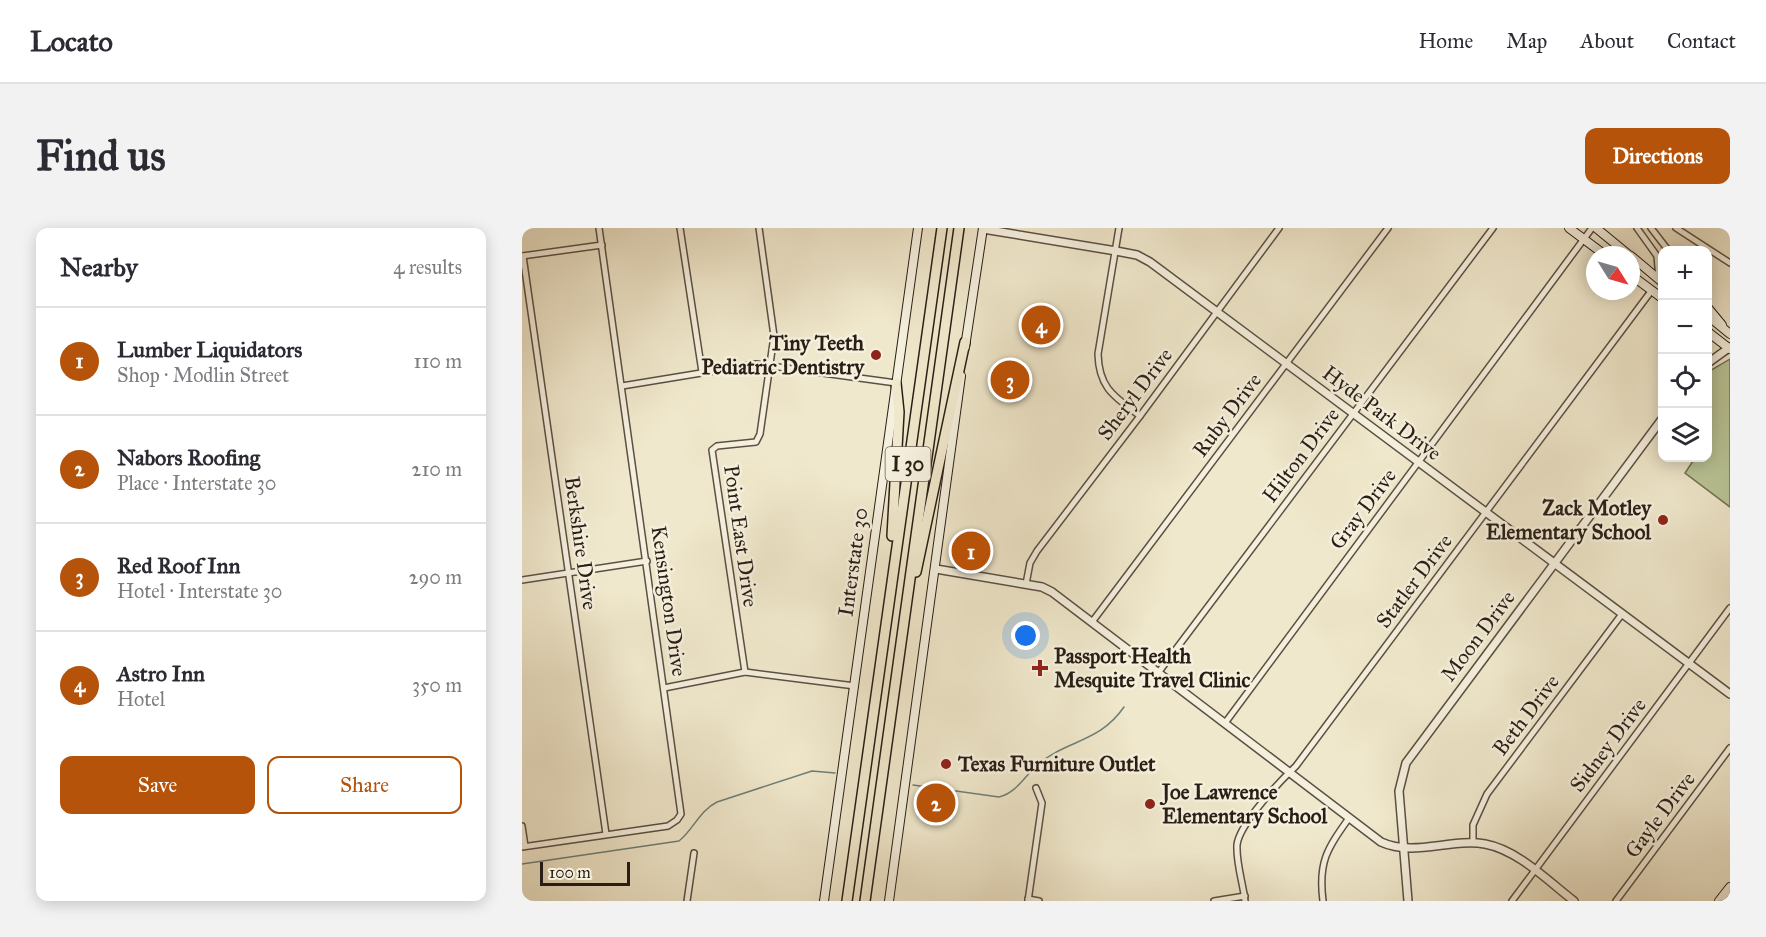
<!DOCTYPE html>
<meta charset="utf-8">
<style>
body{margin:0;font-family:"IM FELL Great Primer",serif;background:#f2f2f3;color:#2b2b33}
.controls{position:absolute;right:18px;top:18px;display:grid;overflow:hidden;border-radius:12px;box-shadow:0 3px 15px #0003}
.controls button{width:54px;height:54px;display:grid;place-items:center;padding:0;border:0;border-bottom:2px solid #e1e1e2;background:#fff;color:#2b2b33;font:30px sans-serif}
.compass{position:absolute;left:1064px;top:18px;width:54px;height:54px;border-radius:50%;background:#fff;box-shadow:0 3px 15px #0003;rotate:127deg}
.scale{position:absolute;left:18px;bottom:15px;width:90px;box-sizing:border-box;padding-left:6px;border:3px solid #291e15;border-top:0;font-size:16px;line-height:21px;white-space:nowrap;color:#291e15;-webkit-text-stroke:4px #f5f0de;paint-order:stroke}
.you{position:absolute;left:504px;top:408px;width:21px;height:21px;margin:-15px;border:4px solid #fff;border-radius:50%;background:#1a73e8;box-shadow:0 0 0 9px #1a73e833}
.badge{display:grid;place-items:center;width:39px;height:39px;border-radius:50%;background:#b45309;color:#fff;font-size:20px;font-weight:700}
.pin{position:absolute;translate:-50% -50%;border:3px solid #fff;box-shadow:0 2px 6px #0006}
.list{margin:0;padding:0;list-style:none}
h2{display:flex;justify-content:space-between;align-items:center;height:78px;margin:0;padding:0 24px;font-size:26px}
h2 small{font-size:20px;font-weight:400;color:#7c7c81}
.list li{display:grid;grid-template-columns:39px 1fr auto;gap:18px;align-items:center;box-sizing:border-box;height:108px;padding:0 24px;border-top:2px solid #e1e1e2}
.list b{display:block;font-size:22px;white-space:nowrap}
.list p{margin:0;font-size:20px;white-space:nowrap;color:#7c7c81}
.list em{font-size:20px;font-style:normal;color:#7c7c81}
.actions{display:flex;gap:12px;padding:18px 24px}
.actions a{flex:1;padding:14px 0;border:2px solid #b45309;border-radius:12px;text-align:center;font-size:21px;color:#b45309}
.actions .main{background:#b45309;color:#fff}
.icon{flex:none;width:33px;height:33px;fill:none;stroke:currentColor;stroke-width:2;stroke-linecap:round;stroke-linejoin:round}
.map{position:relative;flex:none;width:1208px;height:673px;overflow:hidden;border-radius:12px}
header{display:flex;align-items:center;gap:36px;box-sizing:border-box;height:84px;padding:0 30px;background:#fff;border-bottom:2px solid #e1e1e2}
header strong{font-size:28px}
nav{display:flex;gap:33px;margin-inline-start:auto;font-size:21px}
.intro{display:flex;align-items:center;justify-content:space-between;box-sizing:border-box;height:144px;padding:0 36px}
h1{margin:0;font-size:42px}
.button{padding:15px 27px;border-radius:12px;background:#b45309;color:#fff;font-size:21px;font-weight:700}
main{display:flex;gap:36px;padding:0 36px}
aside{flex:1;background:#fff;border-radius:12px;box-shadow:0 3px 15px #0003}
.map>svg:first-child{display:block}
.green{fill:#bac698;stroke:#727256;stroke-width:1.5}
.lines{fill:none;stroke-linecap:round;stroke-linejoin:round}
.stream{stroke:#6d7f77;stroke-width:1.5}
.minor-casing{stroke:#5b5043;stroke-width:8}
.tertiary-casing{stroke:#5b5043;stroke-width:10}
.secondary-casing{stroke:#291e15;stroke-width:10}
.motorway-casing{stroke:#291e15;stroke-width:12}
.minor{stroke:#f5f0de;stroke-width:5}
.tertiary{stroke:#f5f0de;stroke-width:7}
.secondary{stroke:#f5f0de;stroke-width:8}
.motorway{stroke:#f0e8cc;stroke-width:9}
.poi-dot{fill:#8f2418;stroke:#f5f0de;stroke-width:2}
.labels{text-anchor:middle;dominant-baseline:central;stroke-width:5;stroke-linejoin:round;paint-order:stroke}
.shield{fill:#f5f0de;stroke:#665d51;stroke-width:1.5}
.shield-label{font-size:20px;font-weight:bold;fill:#291e15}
.poi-label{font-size:21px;font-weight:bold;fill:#291e15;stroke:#f5f0de;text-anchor:start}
.street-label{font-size:21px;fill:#291e15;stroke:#f5f0de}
</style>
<header>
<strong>Locato</strong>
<nav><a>Home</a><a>Map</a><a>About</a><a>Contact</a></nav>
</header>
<div class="intro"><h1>Find us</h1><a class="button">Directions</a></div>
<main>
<aside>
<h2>Nearby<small>4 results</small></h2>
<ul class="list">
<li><span class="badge">1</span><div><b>Lumber Liquidators</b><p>Shop · Modlin Street</p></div><em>110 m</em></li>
<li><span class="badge">2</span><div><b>Nabors Roofing</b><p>Place · Interstate 30</p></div><em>210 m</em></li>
<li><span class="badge">3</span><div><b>Red Roof Inn</b><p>Hotel · Interstate 30</p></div><em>290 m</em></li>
<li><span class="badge">4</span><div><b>Astro Inn</b><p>Hotel</p></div><em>350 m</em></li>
</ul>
<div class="actions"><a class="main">Save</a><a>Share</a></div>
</aside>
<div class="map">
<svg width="1208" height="673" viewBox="0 0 1208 673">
<rect width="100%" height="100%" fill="#f0e8cc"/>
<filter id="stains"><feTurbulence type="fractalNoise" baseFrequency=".00333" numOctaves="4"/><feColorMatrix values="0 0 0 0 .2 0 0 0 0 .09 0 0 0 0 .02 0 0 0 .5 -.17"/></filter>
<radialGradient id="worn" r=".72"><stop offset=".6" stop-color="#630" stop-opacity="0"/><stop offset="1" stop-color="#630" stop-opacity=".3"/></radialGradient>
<!-- green -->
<path class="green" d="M1208,131v148l-45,-34 8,-12 -3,-3h18v-86z"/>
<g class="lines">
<!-- stream -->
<g class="stream">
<path d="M391,557l86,12c17,-4 26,-21 38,-32 31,-26 62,-22 87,-58"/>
<path d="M0,636l157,-23c15,-12 20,-30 38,-39l95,-31 23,2"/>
</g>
<!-- minor casing -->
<g class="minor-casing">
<g id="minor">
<path d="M158,0l22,144"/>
<path d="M597,0l-21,126c1,35 17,43 42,62"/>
<path d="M1115,0l20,28 2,23"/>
<path d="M1129,0l17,22"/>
<path d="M1154,0l54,35"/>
<path d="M0,28l80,-11"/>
<path d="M1,28l83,578"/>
<path d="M100,158l134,-22 140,19"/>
<path d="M0,352l125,-19"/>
<path d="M504,356l4,-21 7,-12 103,-135 139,-188"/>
<path d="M570,394l296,-394"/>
<path d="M223,444l-33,-222 5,-4 39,-4 4,-8 14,-98 -15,-108"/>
<path d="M636,445l335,-445"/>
<path d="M142,460l81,-16 110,14"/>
<path d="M703,495l367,-495"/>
<path d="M0,598l3,20"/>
<path d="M951,615v-18l14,-31 135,-180"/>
<path d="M0,619l146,-21 9,-6 4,-6 -82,-586"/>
<path d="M506,671l11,2"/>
<path d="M165,673l7,-48"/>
<path d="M506,673l14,-98 -6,-15"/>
<path d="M692,673l31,-5"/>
<path d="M723,673c-2,-18 -9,-38 -8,-56 2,-21 44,-65 59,-79l356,-476"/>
<path d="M801,673c-5,-39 4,-52 26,-83"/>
<path d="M990,673l218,-293"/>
<path d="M1094,673l114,-153"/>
</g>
</g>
<!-- tertiary casing -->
<g class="tertiary-casing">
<g id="tertiary">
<path d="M461,1l133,22 21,4 13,7 580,432"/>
<path d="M1186,135l22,-16"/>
<path d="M414,341l106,18 10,5 329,250c33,15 70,-4 104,2 33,6 63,37 89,57"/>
<path d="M886,673l-9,-110 7,-28 256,-344"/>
</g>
</g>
<!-- secondary casing -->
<g class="secondary-casing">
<g id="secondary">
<path d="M1047,0l36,27"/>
<path d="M1074,0l33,27"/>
<path d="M1109,28l31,26"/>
<path d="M1109,47l31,23"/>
<path d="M1186,80l14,17"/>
<path d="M1186,88l22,18"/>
<path d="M1186,104l22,17"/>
<path d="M443,119l18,-119"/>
<path d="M302,673l94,-673"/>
<path d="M367,673l72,-525"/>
<path d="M1197,673l11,-14"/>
</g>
</g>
<!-- motorway casing -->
<g class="motorway-casing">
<g id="motorway">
<path d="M370,308l7,-124 -3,-29"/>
<path d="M394,344l49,-230"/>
<path d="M325,673l95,-673"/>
<path d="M343,673l94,-673"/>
</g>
</g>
<!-- minor -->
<use href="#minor" class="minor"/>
<!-- tertiary -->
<use href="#tertiary" class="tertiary"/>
<!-- secondary -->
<use href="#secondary" class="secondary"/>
<!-- motorway -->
<use href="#motorway" class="motorway"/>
</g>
<!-- markers -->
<g class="poi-dot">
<circle cx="354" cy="127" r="6"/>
<circle cx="1141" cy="292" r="6"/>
<path d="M515 431h6v6h6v6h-6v6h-6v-6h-6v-6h6z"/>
<circle cx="424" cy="536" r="6"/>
<circle cx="628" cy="576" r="6"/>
</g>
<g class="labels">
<!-- shield labels -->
<rect class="shield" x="363.5" y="219" width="45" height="34" rx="4.5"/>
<g class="shield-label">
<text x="386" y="236">I 30</text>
</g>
<!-- poi labels -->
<g class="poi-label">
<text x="342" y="115" text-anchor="end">Tiny Teeth<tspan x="342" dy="24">Pediatric Dentistry</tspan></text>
<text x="1129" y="280" text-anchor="end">Zack Motley<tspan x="1129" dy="24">Elementary School</tspan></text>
<text x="532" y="428">Passport Health<tspan x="532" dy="24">Mesquite Travel Clinic</tspan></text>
<text x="436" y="536">Texas Furniture Outlet</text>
<text x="640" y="564">Joe Lawrence<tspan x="640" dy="24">Elementary School</tspan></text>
</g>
<!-- street labels -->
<g class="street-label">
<text transform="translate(613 166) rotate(-53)">Sheryl Drive</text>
<text transform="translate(860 185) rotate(37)">Hyde Park Drive</text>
<text transform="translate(705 187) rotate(-53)">Ruby Drive</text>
<text transform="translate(779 227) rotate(-53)">Hilton Drive</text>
<text transform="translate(841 281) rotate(-53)">Gray Drive</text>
<text transform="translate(219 308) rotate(82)">Point East Drive</text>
<text transform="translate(59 315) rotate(82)">Berkshire Drive</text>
<text transform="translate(331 334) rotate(-82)">Interstate 30</text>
<text transform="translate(892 353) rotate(-53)">Statler Drive</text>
<text transform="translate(147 373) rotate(82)">Kensington Drive</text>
<text transform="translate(956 408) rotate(-53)">Moon Drive</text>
<text transform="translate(1004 487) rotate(-53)">Beth Drive</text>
<text transform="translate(1086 517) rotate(-53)">Sidney Drive</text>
<text transform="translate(1138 587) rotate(-53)">Gayle Drive</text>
</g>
</g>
<rect width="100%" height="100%" filter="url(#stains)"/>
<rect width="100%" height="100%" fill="url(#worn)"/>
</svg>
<div class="controls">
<button>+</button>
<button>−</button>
<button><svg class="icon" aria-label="locate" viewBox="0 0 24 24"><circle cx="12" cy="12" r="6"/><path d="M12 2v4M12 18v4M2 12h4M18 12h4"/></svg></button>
<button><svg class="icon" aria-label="layers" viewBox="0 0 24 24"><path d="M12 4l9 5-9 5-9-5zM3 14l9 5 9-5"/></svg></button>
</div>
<svg class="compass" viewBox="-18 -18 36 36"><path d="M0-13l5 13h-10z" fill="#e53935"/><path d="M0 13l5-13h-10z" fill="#7c7c81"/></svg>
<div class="scale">100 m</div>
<div class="you"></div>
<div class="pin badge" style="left:449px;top:323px">1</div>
<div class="pin badge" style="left:414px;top:575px">2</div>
<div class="pin badge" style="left:488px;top:152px">3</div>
<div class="pin badge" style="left:519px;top:97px">4</div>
</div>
</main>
